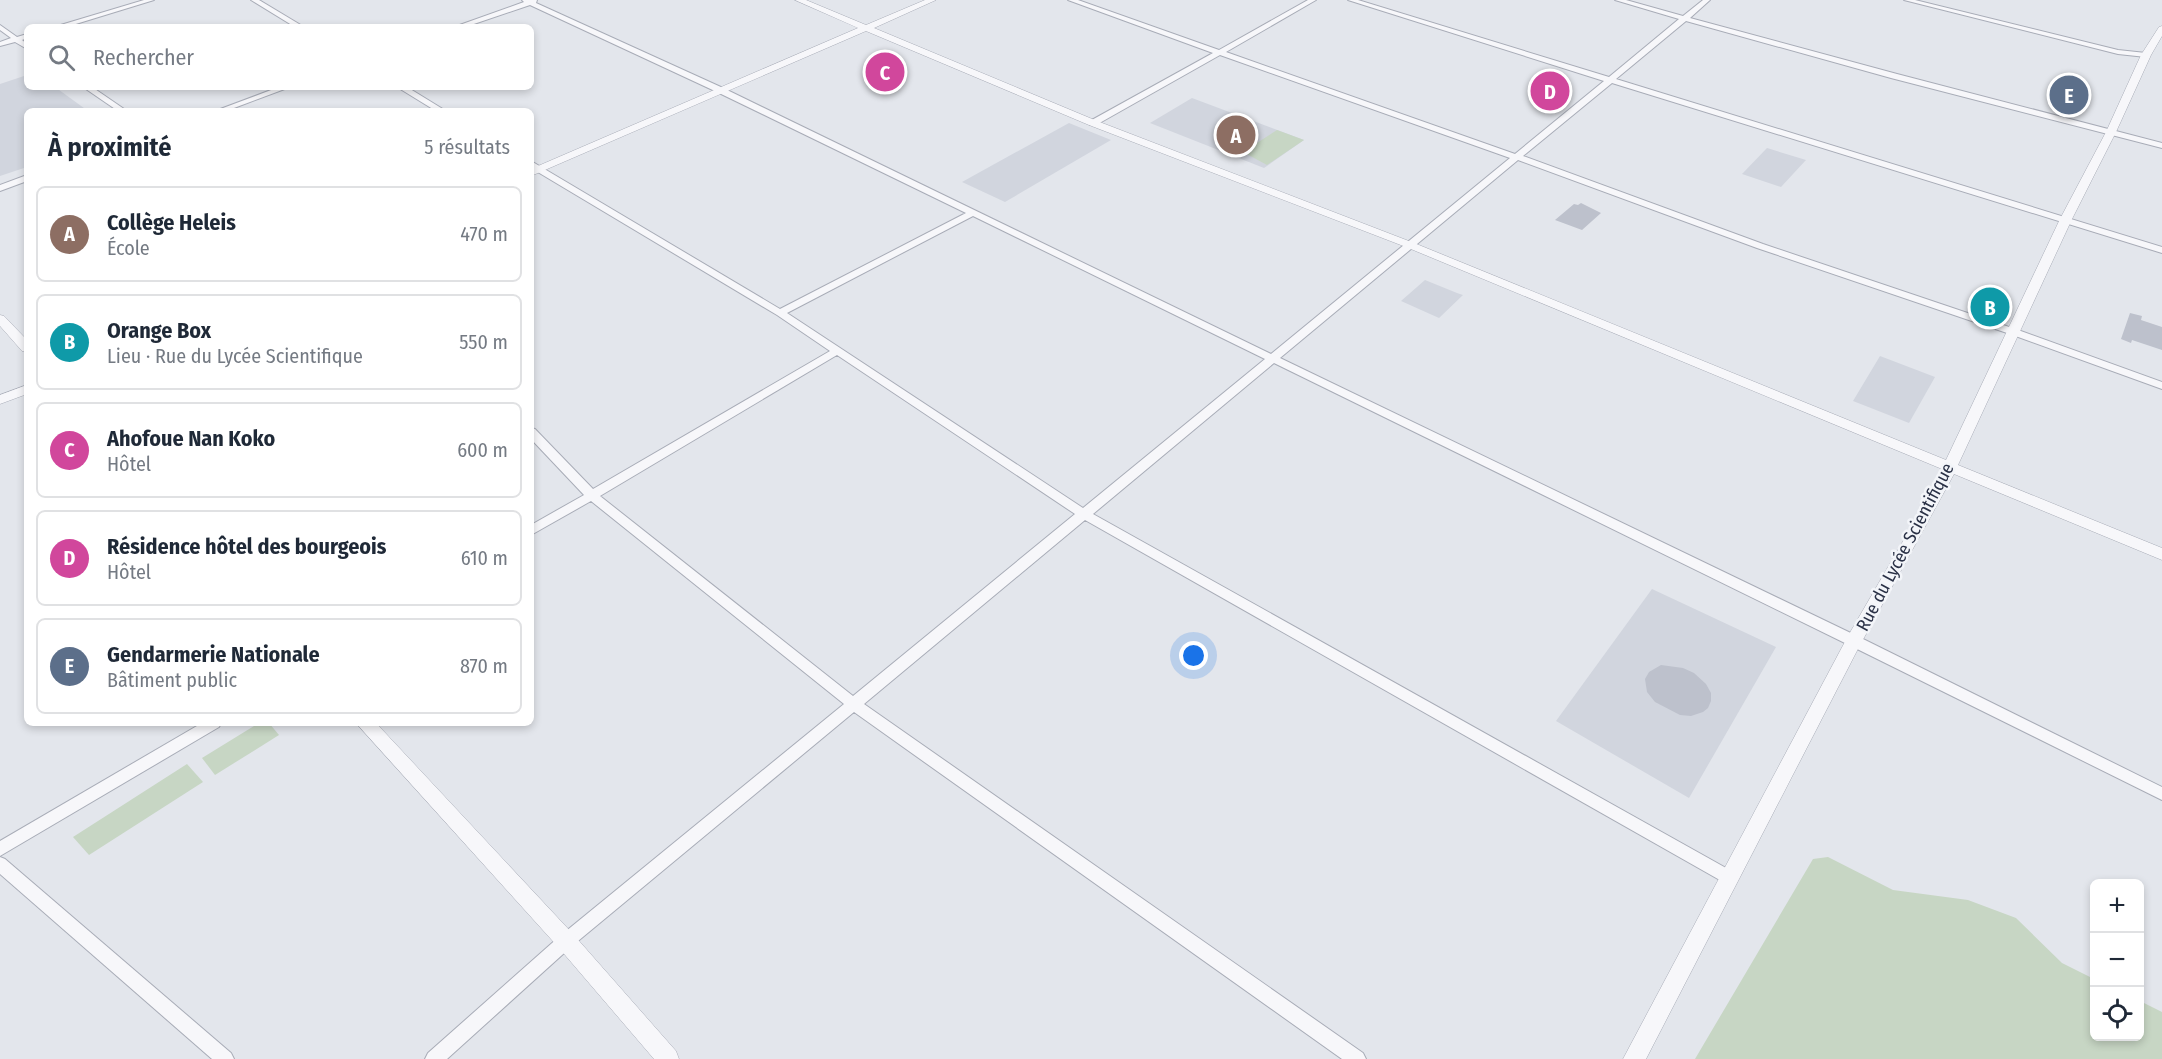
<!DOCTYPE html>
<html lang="fr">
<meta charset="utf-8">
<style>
body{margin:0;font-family:"Fira Sans Condensed",sans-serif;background:#f6f6f7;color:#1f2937}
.controls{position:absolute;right:18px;bottom:18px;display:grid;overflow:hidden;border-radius:9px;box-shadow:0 3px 9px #0003}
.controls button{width:54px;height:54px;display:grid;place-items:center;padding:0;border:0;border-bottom:2px solid #e0e1e3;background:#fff;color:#1f2937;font:30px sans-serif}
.you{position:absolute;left:1194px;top:656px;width:21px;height:21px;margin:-15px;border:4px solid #fff;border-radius:50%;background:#1a73e8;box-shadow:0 0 0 9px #1a73e833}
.badge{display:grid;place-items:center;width:39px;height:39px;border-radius:50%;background:#d6434c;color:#fff;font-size:20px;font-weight:700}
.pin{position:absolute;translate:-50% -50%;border:3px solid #fff;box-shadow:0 2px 6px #0006}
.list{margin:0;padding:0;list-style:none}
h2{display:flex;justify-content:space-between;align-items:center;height:78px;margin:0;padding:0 24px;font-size:26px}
h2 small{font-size:20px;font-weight:400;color:#747a83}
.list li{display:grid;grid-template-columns:39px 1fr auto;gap:18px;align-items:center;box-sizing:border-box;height:96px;margin:0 12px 12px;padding:0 12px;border:2px solid #e0e1e3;border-radius:9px}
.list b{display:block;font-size:22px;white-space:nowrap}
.list p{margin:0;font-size:20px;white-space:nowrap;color:#747a83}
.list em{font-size:20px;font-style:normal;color:#747a83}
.icon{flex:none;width:33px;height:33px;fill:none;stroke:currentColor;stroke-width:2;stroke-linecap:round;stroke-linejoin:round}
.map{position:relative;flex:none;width:2162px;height:1059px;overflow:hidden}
.search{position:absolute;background:#fff;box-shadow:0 3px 9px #0003;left:24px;top:24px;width:510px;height:66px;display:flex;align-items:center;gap:15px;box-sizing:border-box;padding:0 21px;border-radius:9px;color:#747a83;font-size:22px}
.panel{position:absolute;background:#fff;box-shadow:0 3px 9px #0003;left:24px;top:108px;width:510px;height:618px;border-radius:9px}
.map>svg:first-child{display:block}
.built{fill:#d1d5de}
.green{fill:#c7d6c4}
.building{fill:#bdc1cc}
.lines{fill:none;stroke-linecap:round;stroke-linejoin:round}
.minor-casing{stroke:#a8acb7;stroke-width:2}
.tertiary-casing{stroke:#a8acb7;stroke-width:1}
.minor{fill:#f7f7fa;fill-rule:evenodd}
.tertiary{fill:#f7f7fa;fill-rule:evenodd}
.labels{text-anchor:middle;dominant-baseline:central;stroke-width:5;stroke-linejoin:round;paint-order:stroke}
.street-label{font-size:18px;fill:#2a3146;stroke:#f3f5f9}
</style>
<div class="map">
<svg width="2162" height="1059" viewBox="0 0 2162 1059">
<rect width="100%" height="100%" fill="#e3e6ec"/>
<!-- built -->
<g class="built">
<path d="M27,75v12h28l33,24h-61v56l-27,9v-92z"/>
<path d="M1192,98l112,42 -40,28 -114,-45z"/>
<path d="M1069,123l42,17 -106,62 -43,-20z"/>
<path d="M1767,148l39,12 -25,27 -39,-13z"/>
<path d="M1425,280l32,13 6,2 -24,23 -38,-17z"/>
<path d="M1880,356l55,21 -26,46 -56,-22z"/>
<path d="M1652,589l124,58 -87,151 -133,-77z"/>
</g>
<!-- green -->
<g class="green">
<path d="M1277,130l27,10 -37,25 -24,-13z"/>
<path d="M259,723h10l10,12 -64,40 -13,-17z"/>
<path d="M187,764l16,18 -114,73 -16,-18z"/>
<path d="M1828,857l65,33 75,10 48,18 46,45 32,16v57h46v-35l22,11v47h-467l118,-200z"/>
</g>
<!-- building -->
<g class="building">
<path d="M1581,203l20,10 -19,17 -27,-10 19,-16 4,1z"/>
<path d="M2130,313l12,3 -1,4 21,7v23l-30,-10 -1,3 -10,-4z"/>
<path d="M1661,665l22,3 11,5 12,11 5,9v8l-3,7 -5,4 -12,4 -11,-1 -25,-13 -8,-10 -2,-13 4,-7z"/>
</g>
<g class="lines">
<!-- minor casing -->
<g class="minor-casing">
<g id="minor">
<path d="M144,0h10l-88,27h-12z"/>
<path d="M251,0h8l45,27h-9z"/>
<path d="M522,0h15l-1,3 187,85 548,266 239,-196 -290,-103 -124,70h-6v-4l123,-68 -145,-53h10l141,50 89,-50h8l-90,52 289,102 89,-73 -256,-81h10l251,77 70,-58 -64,-19h11l57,16 20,-16h7l-20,18 207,56 265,69v5l-271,-70 -205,-57 -70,58 546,168v6l-550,-170 -89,73 240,88 255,86 144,52v7l-152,-55 -253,-86 -239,-88 -238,198 579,279 303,150v13l-313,-155 -575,-282 -181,151 642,359 3,5 -3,5 -5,2 -5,-2 -640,-363 -221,184 499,349 3,6h-24l-488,-347 -282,234 -125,113h-22l3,-6 132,-117 284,-232 -253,-203 -60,34v-10l53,-30 -53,-56v-11l4,1 58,60 237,-138 -53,-36 -246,-147v-7l249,148 186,-96 -249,-121 -187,-87 -65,22h-11l70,-25zM973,216l292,143 -182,149 -296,-195zM837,355l238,159 -222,182 -253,-200z"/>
<path d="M1904,0h11l203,50 28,3 4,2 -4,2 -28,-3z"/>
<path d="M0,25l17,12 10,-3v4l-5,2 5,4v5l-12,-7 -15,4v-4l11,-4 -11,-8z"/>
<path d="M83,87h9l35,24h-9z"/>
<path d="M279,87h11l-64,24h-11z"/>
<path d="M397,87h10l39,24h-10z"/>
<path d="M27,175v6l-27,10v-6z"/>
<path d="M202,723h19l-2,4 -219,129v-15z"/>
<path d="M0,857l5,2 226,194 3,6h-22l-212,-185z"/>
</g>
</g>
<!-- tertiary casing -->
<g class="tertiary-casing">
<g id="tertiary">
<path d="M795,0h11l60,25 59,-25h11l-62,28 223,93 317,122 532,217 114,-241 46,-87 35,-77 18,-28 3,-1v10l-11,19 -35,77 -44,87 -114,246 204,83v12l-208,-86 -94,171 -214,414h-23l225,-423 83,-143 11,-24 -536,-222 -317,-122 -223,-94 -335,145v-7l327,-141z"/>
<path d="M0,315l4,1 23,24v12l-5,-1 -22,-25z"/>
<path d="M27,385v9l-27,10v-9z"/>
<path d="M356,723h20l197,211 103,117 3,8h-25l-95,-111z"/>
</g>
</g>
<!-- minor -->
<use href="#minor" class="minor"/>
<!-- tertiary -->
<use href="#tertiary" class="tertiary"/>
</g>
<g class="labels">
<!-- street labels -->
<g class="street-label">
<text transform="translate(1905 547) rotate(-62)">Rue du Lycée Scientifique</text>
</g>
</g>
</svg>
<div class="controls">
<button>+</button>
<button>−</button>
<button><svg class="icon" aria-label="locate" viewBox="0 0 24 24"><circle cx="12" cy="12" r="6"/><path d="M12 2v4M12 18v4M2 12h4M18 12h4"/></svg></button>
</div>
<div class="you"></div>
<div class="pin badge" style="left:1236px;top:135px;background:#8d6e63">A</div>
<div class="pin badge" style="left:1990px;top:307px;background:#0f9aa8">B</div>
<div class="pin badge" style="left:885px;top:72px;background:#d1479c">C</div>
<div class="pin badge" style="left:1550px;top:91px;background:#d1479c">D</div>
<div class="pin badge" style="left:2069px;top:95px;background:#5c6f8a">E</div>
<div class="search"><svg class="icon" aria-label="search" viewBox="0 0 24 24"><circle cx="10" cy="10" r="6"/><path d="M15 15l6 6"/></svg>Rechercher</div>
<section class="panel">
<h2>À proximité<small>5 résultats</small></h2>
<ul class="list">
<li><span class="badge" style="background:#8d6e63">A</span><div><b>Collège Heleis</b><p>École</p></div><em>470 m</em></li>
<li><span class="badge" style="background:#0f9aa8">B</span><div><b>Orange Box</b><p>Lieu · Rue du Lycée Scientifique</p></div><em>550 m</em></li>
<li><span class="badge" style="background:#d1479c">C</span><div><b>Ahofoue Nan Koko</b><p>Hôtel</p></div><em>600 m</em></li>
<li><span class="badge" style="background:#d1479c">D</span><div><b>Résidence hôtel des bourgeois</b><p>Hôtel</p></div><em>610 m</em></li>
<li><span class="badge" style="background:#5c6f8a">E</span><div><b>Gendarmerie Nationale</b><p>Bâtiment public</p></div><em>870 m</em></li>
</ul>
</section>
</div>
